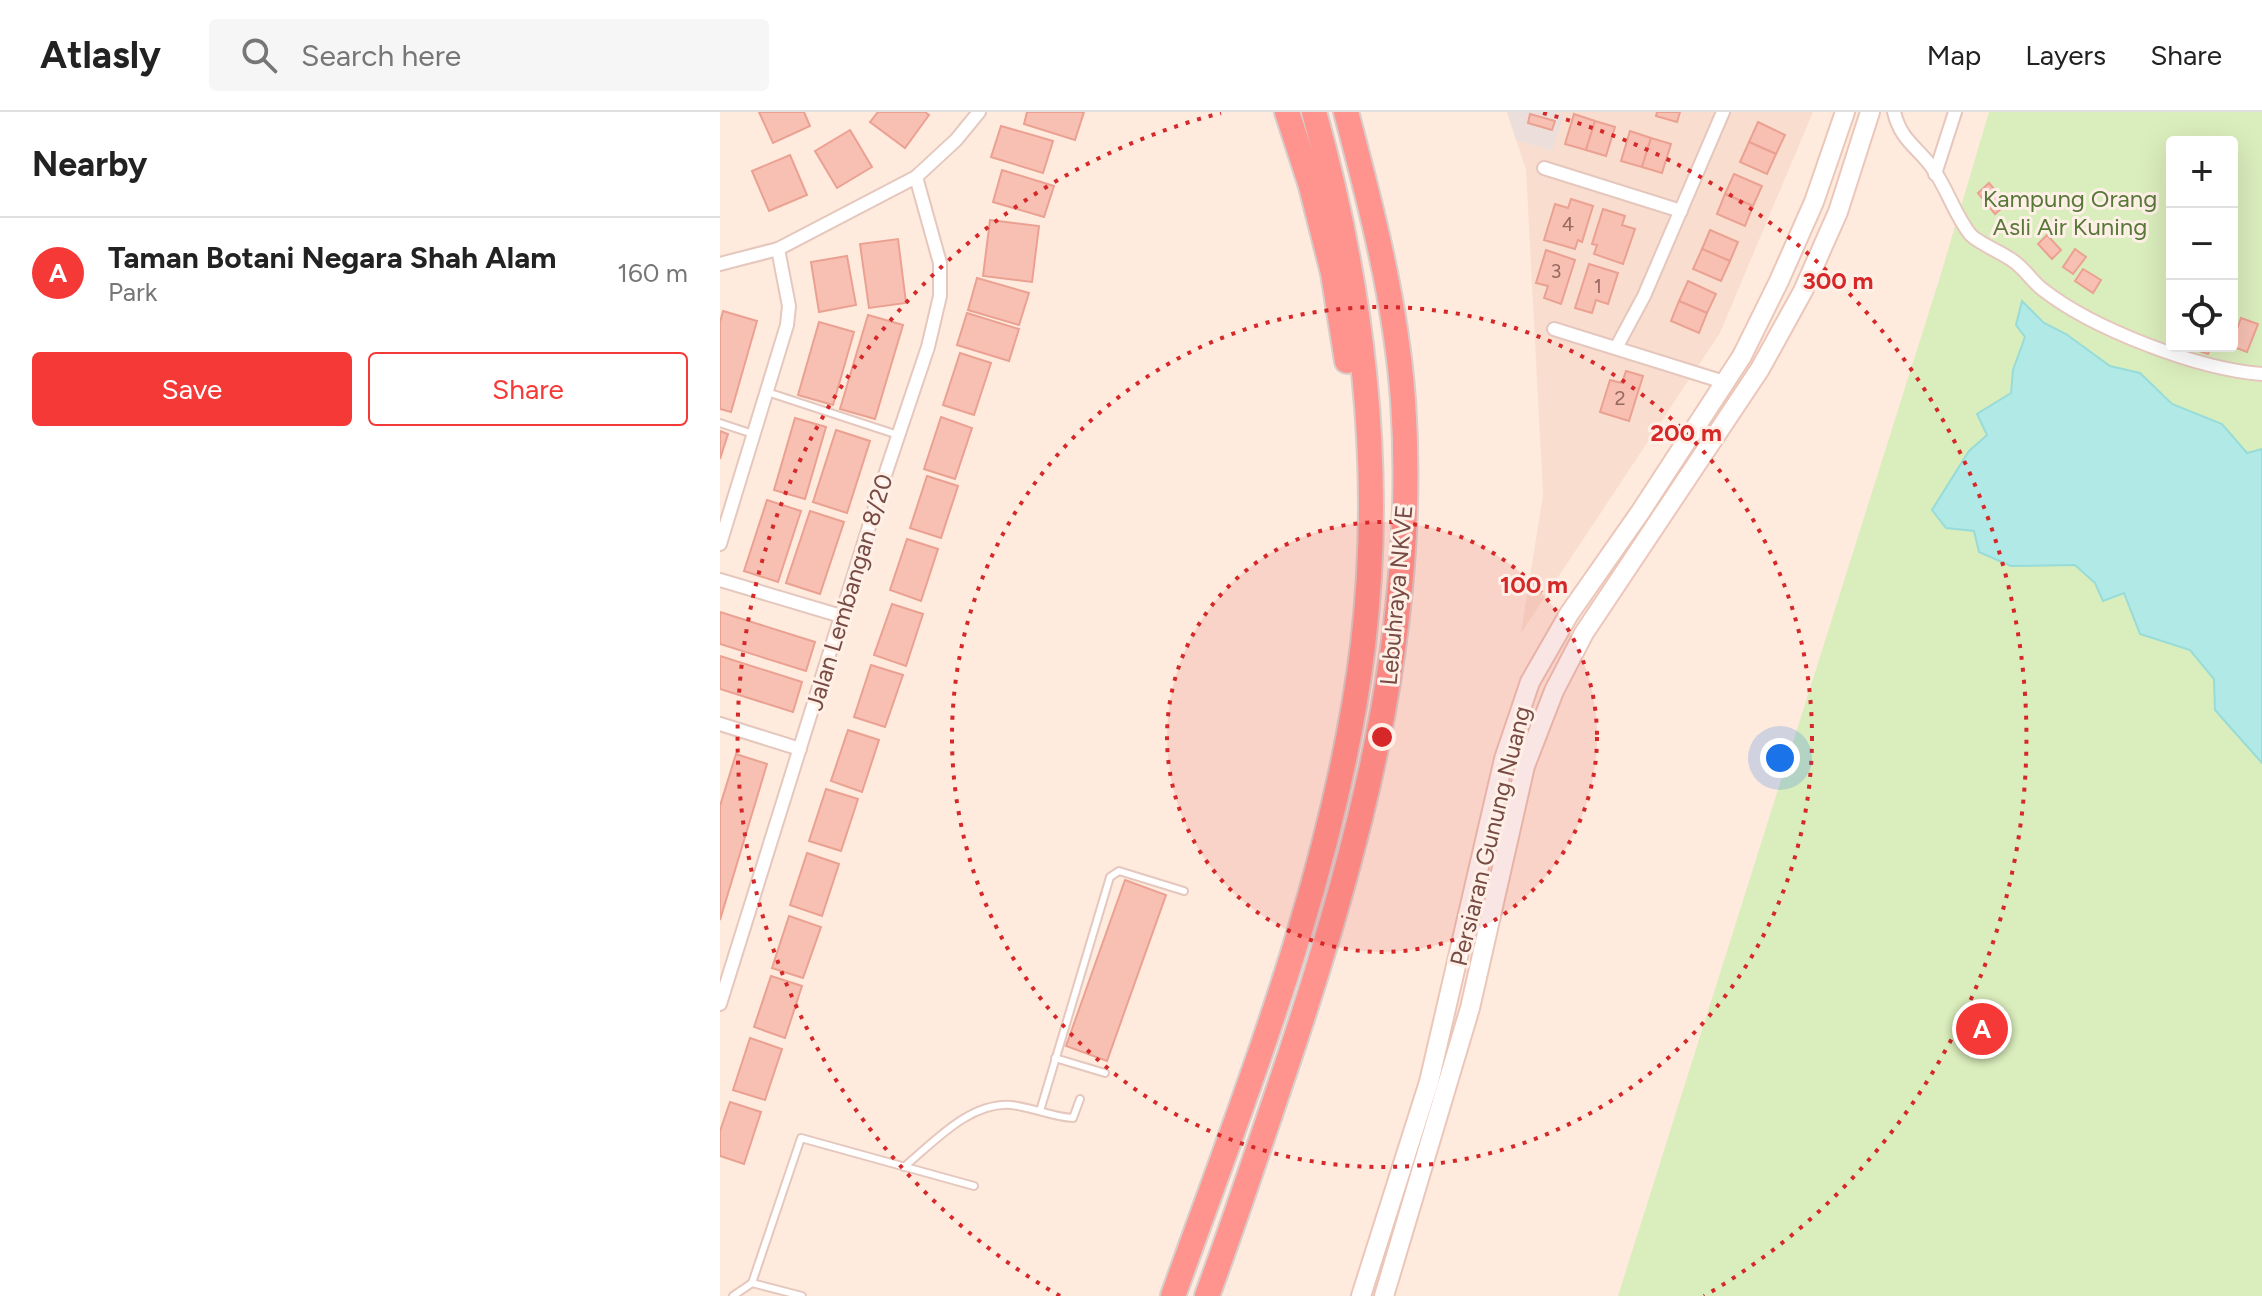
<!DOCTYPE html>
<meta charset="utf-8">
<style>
body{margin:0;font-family:Figtree,sans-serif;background:#f6f6f6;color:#222}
.controls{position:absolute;right:24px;top:24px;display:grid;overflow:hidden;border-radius:8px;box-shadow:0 8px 32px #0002}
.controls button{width:72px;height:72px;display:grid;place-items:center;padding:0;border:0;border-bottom:2px solid #e0e0e0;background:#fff;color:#222;font:40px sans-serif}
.you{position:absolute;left:1060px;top:646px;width:28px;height:28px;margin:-20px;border:6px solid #fff;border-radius:50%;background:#1a73e8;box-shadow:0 0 0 12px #1a73e833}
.badge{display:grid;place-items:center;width:52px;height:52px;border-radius:50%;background:#f53936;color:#fff;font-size:26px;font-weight:700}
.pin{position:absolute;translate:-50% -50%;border:4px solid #fff;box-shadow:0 2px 8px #0006}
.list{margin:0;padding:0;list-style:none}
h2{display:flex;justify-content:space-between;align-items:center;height:104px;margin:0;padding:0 32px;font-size:34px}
h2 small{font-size:26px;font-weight:400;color:#767676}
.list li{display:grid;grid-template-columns:52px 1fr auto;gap:24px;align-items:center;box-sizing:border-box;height:112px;padding:0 32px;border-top:2px solid #e0e0e0}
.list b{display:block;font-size:30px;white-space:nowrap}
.list p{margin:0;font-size:26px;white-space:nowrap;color:#767676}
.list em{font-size:26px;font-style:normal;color:#767676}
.actions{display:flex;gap:16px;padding:24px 32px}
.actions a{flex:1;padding:18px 0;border:2px solid #f53936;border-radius:8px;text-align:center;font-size:28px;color:#f53936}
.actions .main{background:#f53936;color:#fff}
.icon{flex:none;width:44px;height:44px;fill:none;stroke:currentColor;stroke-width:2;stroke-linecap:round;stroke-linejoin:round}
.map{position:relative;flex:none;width:1542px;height:1184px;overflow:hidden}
header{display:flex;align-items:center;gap:48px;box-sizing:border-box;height:112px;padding:0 40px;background:#fff;border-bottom:2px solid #e0e0e0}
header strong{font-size:38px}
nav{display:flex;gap:44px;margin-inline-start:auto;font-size:28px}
.search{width:560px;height:72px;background:#f6f6f6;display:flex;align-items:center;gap:20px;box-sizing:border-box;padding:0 28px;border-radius:8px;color:#767676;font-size:30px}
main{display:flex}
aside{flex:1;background:#fff}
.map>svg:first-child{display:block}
.residential{fill:#f9decf}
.industrial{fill:#ecdfdb}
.green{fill:#daedbc;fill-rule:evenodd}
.water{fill:#b1e9e6;stroke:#97dcd8;stroke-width:2}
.building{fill:#f7c0b3;stroke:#eba192;stroke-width:2}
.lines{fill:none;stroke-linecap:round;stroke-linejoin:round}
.lane-casing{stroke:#e5c7bd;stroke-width:10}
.street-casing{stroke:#e5c7bd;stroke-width:16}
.secondary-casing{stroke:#ebc6b9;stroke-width:22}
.highway-casing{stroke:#d9cdcb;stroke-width:28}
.lane{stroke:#fff;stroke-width:6}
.street{stroke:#fff;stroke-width:12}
.secondary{stroke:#fff;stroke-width:18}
.highway{stroke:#ff948f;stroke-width:24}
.ring{fill:none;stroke:#d62828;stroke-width:4;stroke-dasharray:4 8}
.labels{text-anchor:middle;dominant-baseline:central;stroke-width:6;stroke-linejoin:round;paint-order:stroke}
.number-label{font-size:20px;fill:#976860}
.park-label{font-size:24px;fill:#587839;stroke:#fff0e7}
.street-label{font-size:24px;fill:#774b44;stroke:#fff0e7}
.centre{fill:#d62828;stroke:#fff0e7;stroke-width:4}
.ring-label{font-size:24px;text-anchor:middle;font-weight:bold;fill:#d62828;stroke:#fff0e7;stroke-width:6;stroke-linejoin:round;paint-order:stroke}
</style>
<header>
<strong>Atlasly</strong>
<div class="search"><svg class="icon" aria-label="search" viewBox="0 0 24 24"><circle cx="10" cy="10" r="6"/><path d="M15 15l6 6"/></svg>Search here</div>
<nav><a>Map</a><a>Layers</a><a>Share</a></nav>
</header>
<main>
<aside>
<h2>Nearby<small></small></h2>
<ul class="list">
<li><span class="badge">A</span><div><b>Taman Botani Negara Shah Alam</b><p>Park</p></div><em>160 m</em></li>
</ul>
<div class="actions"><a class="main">Save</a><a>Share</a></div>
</aside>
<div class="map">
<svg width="1542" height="1184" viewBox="0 0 1542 1184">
<rect width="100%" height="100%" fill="#feebde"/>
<!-- residential -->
<path class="residential" d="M787,0h306l-93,221 -199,300 22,-138 -17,-325z"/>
<!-- industrial -->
<path class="industrial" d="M787,0h47l10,3 -12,36 -36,-11z"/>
<!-- green -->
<path class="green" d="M1269,0h273v337l-15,5 -25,-30 -50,-20 -32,-31 -30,-7 -44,-32 -22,-11 -19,14 -12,33 -2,23 -34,21 10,21 -18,16 -23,77 28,3 5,21 32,14 64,-1 20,18 8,18 21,-9 16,42 50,16 24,29 1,31 47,53v533h-644l322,-1019zM1452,30h60v204h-60z"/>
<!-- water -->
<path class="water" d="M1302,189l22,22 22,11 44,32 30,7 32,31 50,20 25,29 15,-4v314l-47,-53 -1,-31 -24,-29 -50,-16 -16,-41 -21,8 -8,-18 -20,-18 -64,1 -32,-14 -5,-21 -28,-3 -14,-18 37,-59 18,-16 -10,-21 34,-21 2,-23 12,-33 -9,-12z"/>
<!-- building -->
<g class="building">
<path d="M39,0h45l6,14 -37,17z"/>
<path d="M158,0h47l4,3 -24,33 -35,-26z"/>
<path d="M307,0h57l-9,28 -51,-16z"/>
<path d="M937,0h23l-3,10 -21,-6z"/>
<path d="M810,2l25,7 -3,9 -24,-7z"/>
<path d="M854,2l21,7 -9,29 -21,-6z"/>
<path d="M875,9l20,6 -9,29 -20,-6z"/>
<path d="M1038,10l27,13 -9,19 -27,-12z"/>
<path d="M281,14l52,15 -10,32 -52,-16z"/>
<path d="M130,18l22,37 -35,21 -22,-37z"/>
<path d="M910,19l21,7 -9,29 -21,-6z"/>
<path d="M931,26l20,6 -9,29 -20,-6z"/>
<path d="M1029,30l27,12 -9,20 -27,-12z"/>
<path d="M70,43l17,40 -38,16 -17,-40z"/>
<path d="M282,58l52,16 -10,31 -51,-15z"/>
<path d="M1014,62l28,12 -9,20 -28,-12z"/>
<path d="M1269,71l18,21 -12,10 -17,-21z"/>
<path d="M1005,82l28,12 -8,20 -28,-12z"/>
<path d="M851,87l22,7 -11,36 -4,-2 -3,9 -31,-9 11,-36 13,4z"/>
<path d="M883,97l22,7 -3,9 13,4 -12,35 -29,-10 3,-9 -5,-1z"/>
<path d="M270,108l49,6 -7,56 -49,-6z"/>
<path d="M990,118l28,12 -8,19 -28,-12z"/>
<path d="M1327,123l14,15 -9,9 -14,-15z"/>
<path d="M178,127l8,64 -37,5 -9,-64z"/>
<path d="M982,137l28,12 -9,20 -28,-12z"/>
<path d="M1355,137l11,8 -13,17 -10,-7z"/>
<path d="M826,138l29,10 -14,44 -17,-6 4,-12 -12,-3z"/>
<path d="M127,144l9,49 -37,7 -8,-50z"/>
<path d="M869,152l29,9 -10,31 -12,-4 -4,13 -17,-5z"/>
<path d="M1363,157l18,11 -8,13 -18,-12z"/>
<path d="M257,166l52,15 -10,32 -51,-15z"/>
<path d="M968,169l28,13 -9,19 -28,-12z"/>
<path d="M959,189l28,12 -8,20 -28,-12z"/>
<path d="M3,199l34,10 -26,91 -11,-3v-87z"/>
<path d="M247,201l52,16 -10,32 -52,-16z"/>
<path d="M148,203l35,10 -28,94 -35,-10z"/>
<path d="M1521,206l17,6 -11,28 -16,-6z"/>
<path d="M99,210l35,10 -21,73 -35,-10z"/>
<path d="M1464,234h27l-3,8z"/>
<path d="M240,241l31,10 -17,52 -31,-10z"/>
<path d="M906,259l17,5 -14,45 -29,-9 10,-32 12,3z"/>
<path d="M221,305l31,11 -17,51 -31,-10z"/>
<path d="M75,306l31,9 -21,72 -31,-9z"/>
<path d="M116,318l34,11 -23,72 -34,-11z"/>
<path d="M0,319l8,3 -8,25z"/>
<path d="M207,364l31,10 -17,52 -31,-10z"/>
<path d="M47,388l34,11 -23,71 -34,-11z"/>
<path d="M90,399l34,11 -24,72 -34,-11z"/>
<path d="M187,427l31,10 -17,52 -31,-11z"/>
<path d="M172,492l31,10 -17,52 -32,-11z"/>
<path d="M0,500l95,30 -9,29 -86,-27z"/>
<path d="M0,544l82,26 -9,30 -73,-23z"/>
<path d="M151,553l32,10 -18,52 -31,-10z"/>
<path d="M128,618l31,10 -17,52 -31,-11z"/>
<path d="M16,642l31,10 -47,156v-114z"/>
<path d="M106,677l32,10 -17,52 -32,-10z"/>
<path d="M87,741l32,11 -17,52 -32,-11z"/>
<path d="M405,768l41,15 -59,166 -41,-15z"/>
<path d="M69,804l32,11 -18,51 -31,-10z"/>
<path d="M51,864l31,10 -17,52 -31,-11z"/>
<path d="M30,926l32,11 -17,51 -32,-10z"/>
<path d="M10,990l31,10 -17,52 -24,-8v-25z"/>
</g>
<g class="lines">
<!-- lane casing -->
<g class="lane-casing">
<g id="lane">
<path d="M47,280l131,43"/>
<path d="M0,311l33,11"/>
<path d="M335,946l50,15"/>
<path d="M320,999l70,-234 9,-6 65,20"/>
<path d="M184,1055c29,-24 65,-65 107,-62 21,2 41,12 62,13l7,-19"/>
<path d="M32,1171l50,13"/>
<path d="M13,1184l19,-13 49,-145 173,48"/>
</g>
</g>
<!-- street casing -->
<g class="street-casing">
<g id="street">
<path d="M1174,0c7,28 21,33 37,54 16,21 23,48 39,68 7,9 36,20 46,29 10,8 17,19 26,26 51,40 155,80 220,85"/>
<path d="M824,56l137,43"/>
<path d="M1215,62l20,-62"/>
<path d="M0,152l58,-15 138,-72 40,-37 23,-28"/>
<path d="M834,217l170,53"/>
<path d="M896,236l28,-52 79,-184"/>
<path d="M0,432l67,-219 2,-19 -11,-57"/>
<path d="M0,468l121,36"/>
<path d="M0,612l80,25"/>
<path d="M0,892l167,-535 41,-122 12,-51v-33l-24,-86"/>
</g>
</g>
<!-- secondary casing -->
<g class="secondary-casing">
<g id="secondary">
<path d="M641,1184l68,-214 75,-323 26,-77 39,-68 72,-103 101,-155 37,-75 35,-79 31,-90"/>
<path d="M664,1184l86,-288 55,-242 29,-75 30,-58 176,-264 43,-78 35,-79 32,-100"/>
</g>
</g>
<!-- highway casing -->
<g class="highway-casing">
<g id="highway">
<path d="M567,0l24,74 22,87 14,88"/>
<path d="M453,1184c75,-210 163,-428 190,-651 21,-178 -1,-361 -49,-533"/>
<path d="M487,1184c27,-73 51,-146 76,-220 74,-218 136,-443 120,-676 -7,-98 -32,-194 -57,-288"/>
</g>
</g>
<!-- lane -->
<use href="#lane" class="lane"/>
<!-- street -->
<use href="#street" class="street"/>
<!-- secondary -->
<use href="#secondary" class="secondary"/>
<!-- highway -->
<use href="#highway" class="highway"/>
</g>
<!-- distance rings -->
<circle cx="662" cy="625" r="215" fill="#d62828" fill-opacity=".12"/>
<g class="ring">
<circle cx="662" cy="625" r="215"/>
<circle cx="662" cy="625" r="430"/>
<path d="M340 1184A645 645 0 0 1 501 1M823 1A645 645 0 0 1 984 1184"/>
</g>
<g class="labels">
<!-- number labels -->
<g class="number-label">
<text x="848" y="112">4</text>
<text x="836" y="159">3</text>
<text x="878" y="174">1</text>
<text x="900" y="286">2</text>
</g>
<!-- park labels -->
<g class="park-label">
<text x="1350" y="86">Kampung Orang<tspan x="1350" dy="28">Asli Air Kuning</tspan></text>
</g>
<!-- street labels -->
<g class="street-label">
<text transform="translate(129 480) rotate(-73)">Jalan Lembangan 8/20</text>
<text transform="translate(676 483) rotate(-85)">Lebuhraya NKVE</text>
<text transform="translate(770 724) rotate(-76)">Persiaran Gunung Nuang</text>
</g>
</g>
<circle cx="662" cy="625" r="12" class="centre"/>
<g class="ring-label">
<text x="1118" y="177">300 m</text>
<text x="966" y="329">200 m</text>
<text x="814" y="481">100 m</text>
</g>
</svg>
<div class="controls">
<button>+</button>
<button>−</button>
<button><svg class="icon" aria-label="locate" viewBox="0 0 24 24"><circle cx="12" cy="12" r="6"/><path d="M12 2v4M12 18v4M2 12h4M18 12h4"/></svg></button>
</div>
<div class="you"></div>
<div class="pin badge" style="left:1262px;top:917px">A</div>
</div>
</main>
